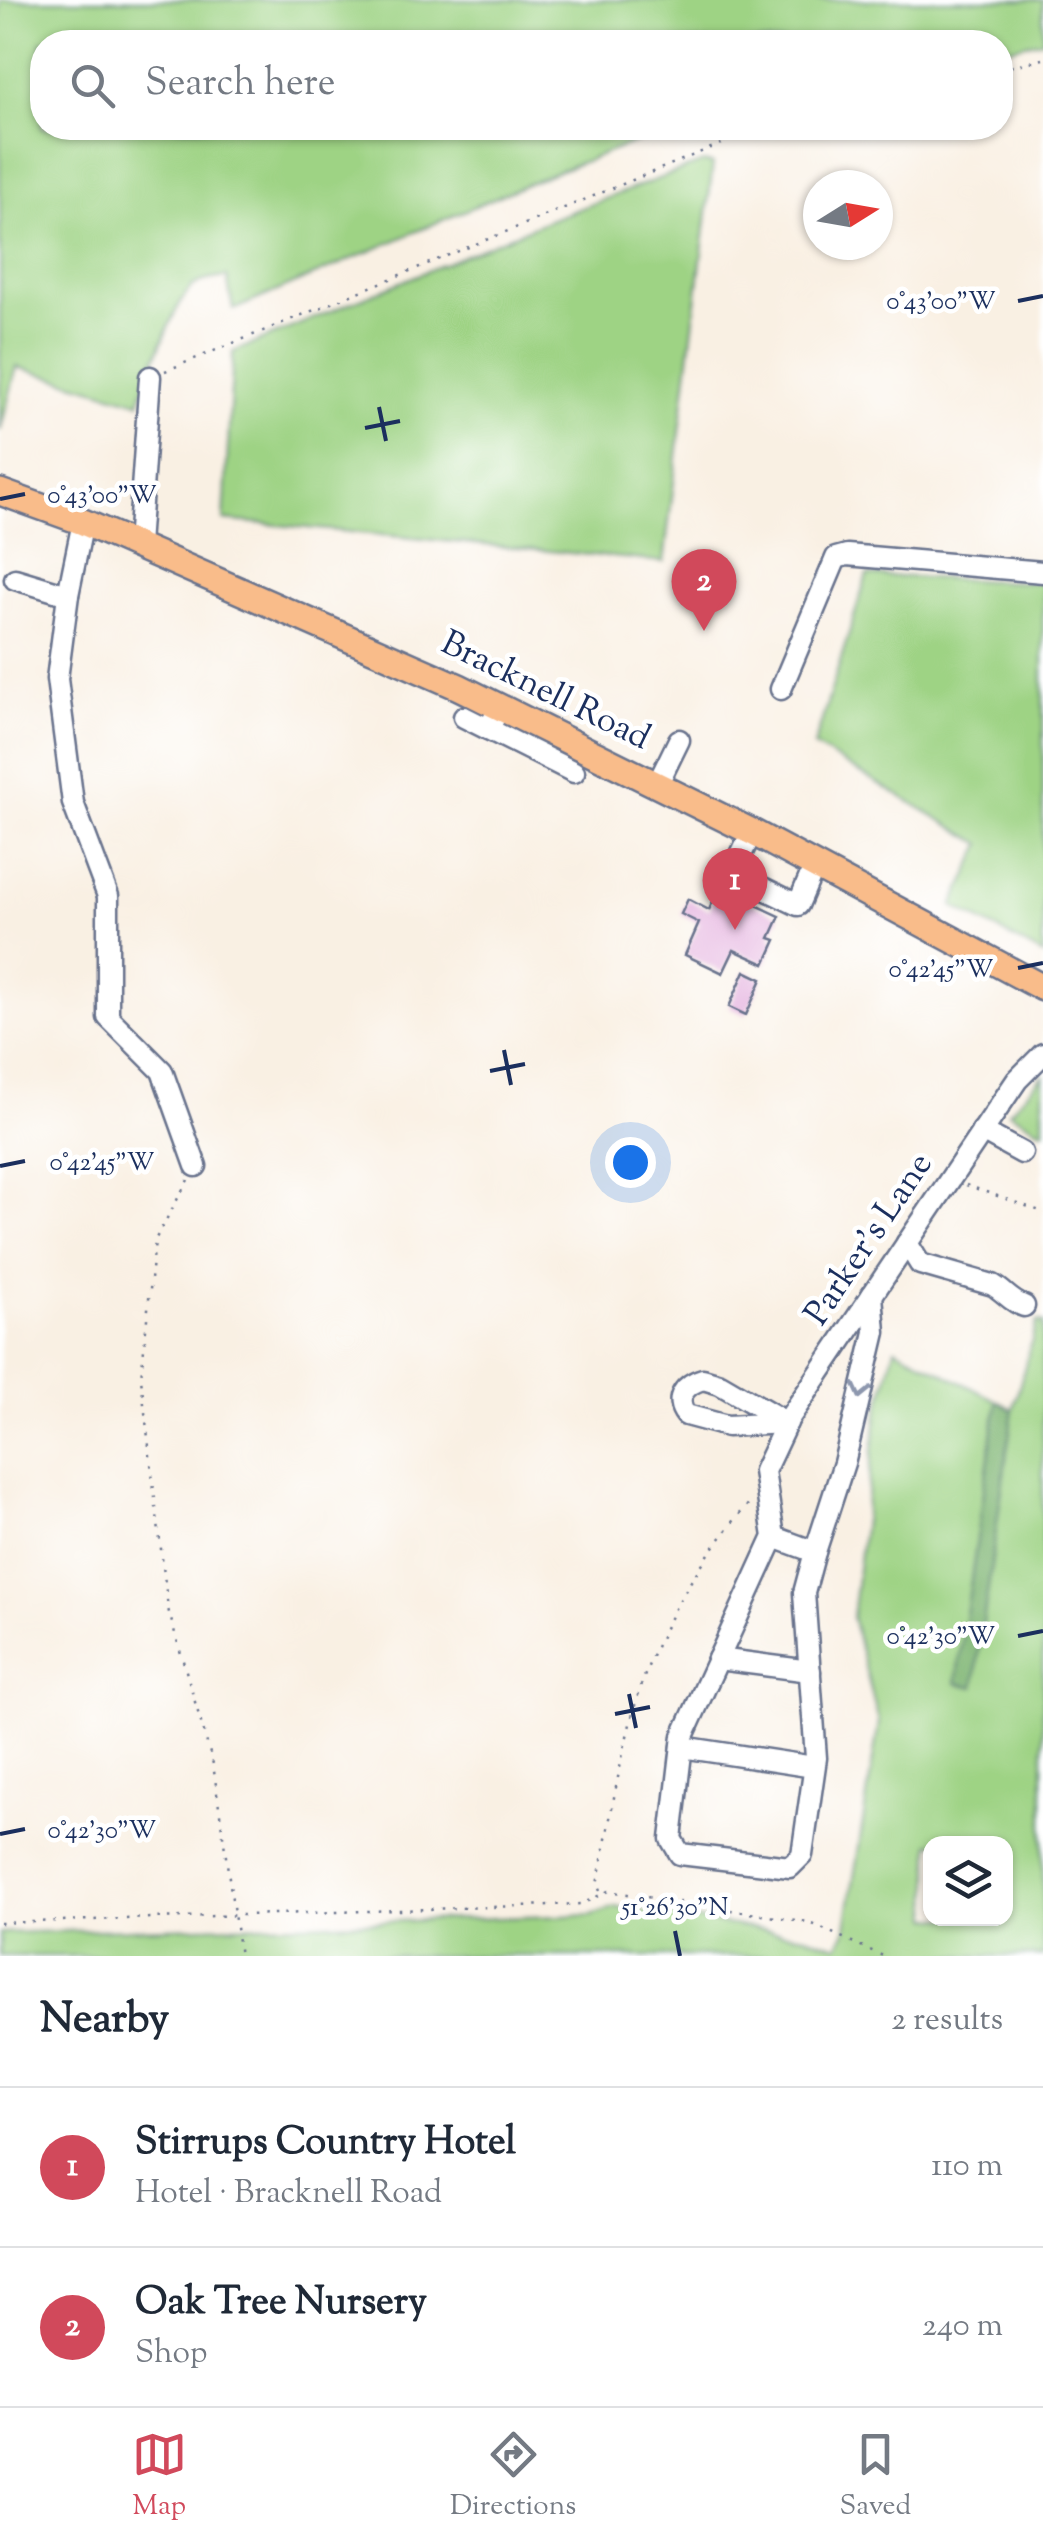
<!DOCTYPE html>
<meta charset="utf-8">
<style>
body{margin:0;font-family:"Sorts Mill Goudy",serif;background:#f2f2f3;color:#1f2937}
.controls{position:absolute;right:30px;bottom:30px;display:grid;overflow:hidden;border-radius:20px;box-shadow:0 2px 8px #0004}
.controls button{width:90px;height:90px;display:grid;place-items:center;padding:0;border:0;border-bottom:2px solid #e0e1e3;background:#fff;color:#1f2937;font:50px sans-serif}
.compass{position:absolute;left:803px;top:170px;width:90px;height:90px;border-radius:50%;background:#fff;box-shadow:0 2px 8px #0004;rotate:79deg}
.you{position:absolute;left:630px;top:1162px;width:35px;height:35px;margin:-25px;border:8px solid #fff;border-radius:50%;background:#1a73e8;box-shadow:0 0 0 15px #1a73e833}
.badge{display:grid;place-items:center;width:65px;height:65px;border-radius:50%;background:#d1495b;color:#fff;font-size:32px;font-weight:700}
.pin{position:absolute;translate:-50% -82px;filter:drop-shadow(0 2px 5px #0008)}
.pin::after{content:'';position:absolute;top:52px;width:35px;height:30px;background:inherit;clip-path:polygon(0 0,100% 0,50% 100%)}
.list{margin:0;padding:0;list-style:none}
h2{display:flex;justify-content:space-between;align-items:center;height:130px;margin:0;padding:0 40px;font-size:42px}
h2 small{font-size:32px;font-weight:400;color:#747a83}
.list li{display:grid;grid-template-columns:65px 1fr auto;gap:30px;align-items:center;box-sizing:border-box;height:160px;padding:0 40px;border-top:2px solid #e0e1e3}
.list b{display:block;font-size:38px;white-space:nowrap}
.list p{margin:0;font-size:32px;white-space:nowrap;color:#747a83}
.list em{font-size:32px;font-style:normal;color:#747a83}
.icon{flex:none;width:55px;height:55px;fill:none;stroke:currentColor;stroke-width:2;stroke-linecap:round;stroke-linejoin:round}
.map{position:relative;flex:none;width:1043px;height:1956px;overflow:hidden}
.search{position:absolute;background:#fff;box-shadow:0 2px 8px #0004;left:30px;right:30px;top:30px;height:110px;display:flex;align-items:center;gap:25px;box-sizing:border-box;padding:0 35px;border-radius:40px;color:#747a83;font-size:38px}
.sheet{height:450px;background:#fff}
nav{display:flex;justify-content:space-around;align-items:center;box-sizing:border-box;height:140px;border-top:2px solid #e0e1e3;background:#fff;font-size:28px;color:#747a83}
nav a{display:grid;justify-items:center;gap:5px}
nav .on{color:#d1495b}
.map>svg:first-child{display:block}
.green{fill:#9ed384;stroke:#5c8171;stroke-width:2.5;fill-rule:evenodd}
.forest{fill:#7eb572;stroke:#4c7268;stroke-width:2.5}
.building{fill:#dd9cd6}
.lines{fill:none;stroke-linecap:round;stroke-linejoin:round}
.minor-casing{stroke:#69738d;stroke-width:25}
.major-casing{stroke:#69738d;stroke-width:30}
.path{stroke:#69738d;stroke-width:2.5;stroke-dasharray:2.5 8;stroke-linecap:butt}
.minor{stroke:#fff;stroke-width:20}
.major{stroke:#f9bc8a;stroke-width:25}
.oneway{stroke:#8d97ae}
.ticks{fill:none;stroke:#1b2f5e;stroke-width:4}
.labels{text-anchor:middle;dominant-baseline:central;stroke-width:9;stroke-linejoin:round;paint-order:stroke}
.street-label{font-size:35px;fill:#1b2f5e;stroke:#fff}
.ticks-label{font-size:25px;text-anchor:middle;fill:#1b2f5e;stroke:#fff;stroke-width:9;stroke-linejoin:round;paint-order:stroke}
</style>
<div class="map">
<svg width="1043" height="1956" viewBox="0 0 1043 1956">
<rect width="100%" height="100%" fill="#fff"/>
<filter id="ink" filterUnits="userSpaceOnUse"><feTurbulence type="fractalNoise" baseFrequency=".01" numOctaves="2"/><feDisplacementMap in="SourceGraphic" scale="20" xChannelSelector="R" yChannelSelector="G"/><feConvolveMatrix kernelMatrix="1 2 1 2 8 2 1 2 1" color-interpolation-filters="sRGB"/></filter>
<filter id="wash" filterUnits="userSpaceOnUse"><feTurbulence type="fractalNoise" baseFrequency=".0048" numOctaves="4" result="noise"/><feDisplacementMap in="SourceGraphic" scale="40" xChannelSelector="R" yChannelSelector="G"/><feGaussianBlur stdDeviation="2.25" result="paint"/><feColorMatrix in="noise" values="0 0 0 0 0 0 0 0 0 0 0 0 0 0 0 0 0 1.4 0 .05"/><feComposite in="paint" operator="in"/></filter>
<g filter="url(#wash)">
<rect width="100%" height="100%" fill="#f9f0e3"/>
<!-- green -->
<g class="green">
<path d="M0,0h1043v40l-42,10 -1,-8h-958v86h632l-124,46 -317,136 -6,-33c-13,2 -30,3 -38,13 -18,22 -40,84 -50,112l-122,-35 -17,64z"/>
<path d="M703,162l10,2 -49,398 -440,-42 9,-168 316,-132z"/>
<path d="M867,575l176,8v372l-90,-49 29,-62 -168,-98z"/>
<path d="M1043,1075v56l-34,-19z"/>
<path d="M1037,1322l6,1v633h-1043v-23l592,-18 23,-8 191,29 32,10 7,-13 34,-211 -27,-105 25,-201 18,-68 118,61zM930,1844h76v74h-76z"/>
</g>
<!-- forest -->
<path class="forest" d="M997,1401l16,9 -39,277 -18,-4z"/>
<g id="blocks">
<!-- building -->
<g class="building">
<path d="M719,888l61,28 -10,22 6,2 -11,24 -31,-14 -11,23 -38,-18 14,-32 -18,-9 7,-15 21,11z"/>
<path d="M745,971l17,8 -16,36 -17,-8z"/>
</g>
</g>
</g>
<g filter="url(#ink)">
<use href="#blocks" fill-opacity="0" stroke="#69738d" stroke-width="2.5"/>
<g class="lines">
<!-- minor casing -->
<g class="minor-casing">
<g id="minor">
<path d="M83,522l-15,73 -11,84 16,124 35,93v121l54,54 34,95"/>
<path d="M138,545l12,-168"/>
<path d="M15,579l53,16"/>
<path d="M781,689l55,-131 11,-3 196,17"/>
<path d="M500,708l-12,21 86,43"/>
<path d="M464,717l24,12"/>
<path d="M657,785l22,-45"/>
<path d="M752,832l-20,41 66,32 17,-40"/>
<path d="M982,1131l40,22"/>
<path d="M907,1243l13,21 73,21c12,7 18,17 31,21"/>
<path d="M703,1379l17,5 67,39 -60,3 -41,-11c-13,-16 -1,-31 17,-36z"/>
<path d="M774,1537l41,15 -11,41 12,165 -14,97 -12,12 -110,-13 -9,-15 12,-103 91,-199 -10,-66 24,-51 229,-340 26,-26"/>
<path d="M815,1552l29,-89 31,-131 -3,-37"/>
<path d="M718,1659l92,12"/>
<path d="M682,1747l132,20"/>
</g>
</g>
<!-- major casing -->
<g class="major-casing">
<path id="major" d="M0,492l83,30 376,165 293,145 291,156"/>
</g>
<!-- path -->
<g class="path">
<path d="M1000,69l43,-10"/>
<path d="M165,371l595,-243"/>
<path d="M188,1180l-33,60 -14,138 27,231 45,155 27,192"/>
<path d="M966,1185l77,27"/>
<path d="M600,1891l-3,-7c13,-61 22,-123 39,-182 21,-73 65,-145 115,-201"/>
<path d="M0,1923l582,-19 26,-13 200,31 75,34"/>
</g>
<!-- minor -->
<use href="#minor" class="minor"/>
<!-- major -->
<use href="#major" class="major"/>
</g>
<!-- one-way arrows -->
<defs><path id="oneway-chevron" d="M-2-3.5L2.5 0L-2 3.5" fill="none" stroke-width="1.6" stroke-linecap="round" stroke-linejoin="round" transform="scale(2.5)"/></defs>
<use class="oneway" href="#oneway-chevron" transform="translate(861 1391) rotate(103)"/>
</g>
<!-- ticks -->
<path class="ticks" d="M1018,301l25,-5M379,407l7,34M365,428l35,-7M0,499l25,-5M1018,968l25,-5M504,1050l7,35M490,1071l35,-7M0,1166l25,-5M1018,1636l25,-5M629,1694l7,34M615,1714l35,-7M0,1834l25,-5M675,1931l5,25"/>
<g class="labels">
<!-- street labels -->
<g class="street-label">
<text transform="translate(545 692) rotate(26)">Bracknell Road</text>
<text transform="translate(870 1240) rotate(-56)">Parker's Lane</text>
</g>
</g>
<g class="ticks-label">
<text x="941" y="309">0°43'00"W</text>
<text x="102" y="503">0°43'00"W</text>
<text x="941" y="977">0°42'45"W</text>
<text x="102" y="1170">0°42'45"W</text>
<text x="941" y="1644">0°42'30"W</text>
<text x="102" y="1838">0°42'30"W</text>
<text x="675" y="1915">51°26'30"N</text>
</g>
</svg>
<div class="controls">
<button><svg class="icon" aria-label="layers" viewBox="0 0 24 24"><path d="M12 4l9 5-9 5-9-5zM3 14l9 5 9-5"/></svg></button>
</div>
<svg class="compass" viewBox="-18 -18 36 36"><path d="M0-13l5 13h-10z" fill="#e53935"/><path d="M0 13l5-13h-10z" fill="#747a83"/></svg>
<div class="you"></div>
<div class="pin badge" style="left:735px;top:930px">1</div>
<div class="pin badge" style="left:704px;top:631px">2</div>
<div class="search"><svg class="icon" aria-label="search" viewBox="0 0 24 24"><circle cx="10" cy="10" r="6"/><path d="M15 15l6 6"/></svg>Search here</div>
</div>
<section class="sheet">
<h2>Nearby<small>2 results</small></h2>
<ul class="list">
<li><span class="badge">1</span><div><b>Stirrups Country Hotel</b><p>Hotel · Bracknell Road</p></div><em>110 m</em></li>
<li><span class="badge">2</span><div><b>Oak Tree Nursery</b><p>Shop</p></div><em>240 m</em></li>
</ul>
</section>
<nav>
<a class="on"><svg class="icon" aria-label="map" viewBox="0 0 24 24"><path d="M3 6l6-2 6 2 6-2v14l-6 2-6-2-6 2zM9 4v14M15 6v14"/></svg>Map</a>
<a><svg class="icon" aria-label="directions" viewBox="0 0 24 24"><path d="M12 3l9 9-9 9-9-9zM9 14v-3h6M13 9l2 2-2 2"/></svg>Directions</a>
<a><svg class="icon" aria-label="saved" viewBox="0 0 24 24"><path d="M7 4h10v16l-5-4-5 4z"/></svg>Saved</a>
</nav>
